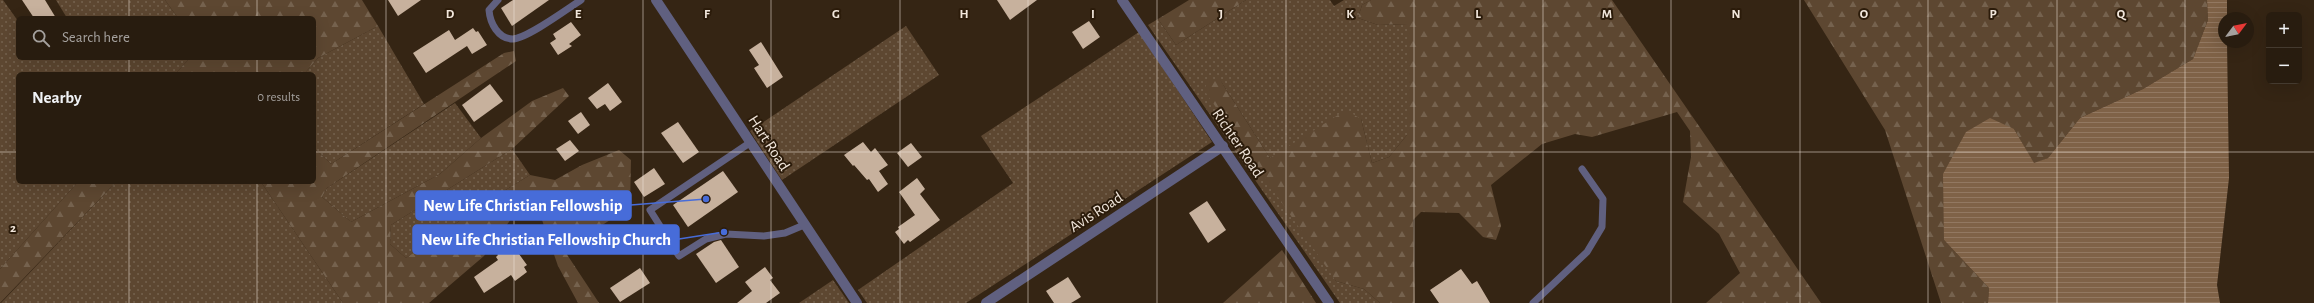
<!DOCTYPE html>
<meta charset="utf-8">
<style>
body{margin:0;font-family:"Alegreya Sans",sans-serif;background:#34291d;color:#f1f3f6}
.controls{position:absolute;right:12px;top:12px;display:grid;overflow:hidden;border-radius:6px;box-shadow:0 4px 16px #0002}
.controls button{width:36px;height:36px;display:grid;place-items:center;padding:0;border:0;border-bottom:1px solid #443a2f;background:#281c0f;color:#f1f3f6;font:20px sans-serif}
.compass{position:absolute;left:2218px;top:12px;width:36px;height:36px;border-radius:50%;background:#281c0f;box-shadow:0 4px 16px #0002;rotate:58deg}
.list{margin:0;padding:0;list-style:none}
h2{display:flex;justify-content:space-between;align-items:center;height:52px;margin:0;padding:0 16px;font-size:17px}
h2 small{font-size:13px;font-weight:400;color:#a5a19e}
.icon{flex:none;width:22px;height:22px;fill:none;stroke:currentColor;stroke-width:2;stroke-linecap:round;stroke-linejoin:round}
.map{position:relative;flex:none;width:2314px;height:303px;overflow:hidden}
.search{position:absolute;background:#281c0f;box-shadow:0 4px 16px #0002;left:16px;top:16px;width:300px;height:44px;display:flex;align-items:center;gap:10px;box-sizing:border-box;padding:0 14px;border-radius:6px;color:#a5a19e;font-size:15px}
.panel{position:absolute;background:#281c0f;box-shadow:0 4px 16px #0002;left:16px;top:72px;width:300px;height:112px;border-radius:6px}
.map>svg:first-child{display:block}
.grass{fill:url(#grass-dots)}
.forest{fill:url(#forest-firs)}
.water{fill:url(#water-rules)}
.building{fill:#c7b19d}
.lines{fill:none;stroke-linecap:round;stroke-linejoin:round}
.service{stroke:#606080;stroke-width:7}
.minor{stroke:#606080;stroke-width:10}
.tertiary{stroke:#606080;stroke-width:10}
.grid{fill:none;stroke:#f1e6db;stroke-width:1;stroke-opacity:0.55}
.labels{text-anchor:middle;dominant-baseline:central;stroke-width:4;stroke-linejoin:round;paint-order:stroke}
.street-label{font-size:16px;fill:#f1e6db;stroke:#2b1b0a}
.grid-label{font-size:13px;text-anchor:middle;font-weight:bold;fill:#f1e6db;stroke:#2b1b0a;stroke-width:4;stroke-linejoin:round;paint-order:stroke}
.leader{fill:none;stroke:#476cd9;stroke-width:1.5}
.callout-dot{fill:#476cd9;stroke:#2b1b0a;stroke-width:1.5}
.callout{fill:#476cd9;stroke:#476cd9;stroke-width:1.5}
.callout-label{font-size:17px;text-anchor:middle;font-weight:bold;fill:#fff}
</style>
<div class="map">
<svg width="2314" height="303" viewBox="0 0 2314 303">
<defs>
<pattern id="grass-dots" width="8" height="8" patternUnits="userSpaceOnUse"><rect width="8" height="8" fill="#5d4731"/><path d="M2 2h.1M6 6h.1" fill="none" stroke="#75624e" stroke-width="1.8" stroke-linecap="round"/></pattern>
<pattern id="forest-firs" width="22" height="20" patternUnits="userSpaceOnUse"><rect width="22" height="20" fill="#5d4731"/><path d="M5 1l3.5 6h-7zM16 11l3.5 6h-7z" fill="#75624e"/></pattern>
<pattern id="water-rules" width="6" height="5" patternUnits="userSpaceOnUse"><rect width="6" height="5" fill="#7f6247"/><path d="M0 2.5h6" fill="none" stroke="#927861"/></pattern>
</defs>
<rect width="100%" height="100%" fill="#352514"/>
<!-- grass -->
<g class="grass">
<path d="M0,0h3l15,21v37h172l-15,16h-157v108h60l-78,87z"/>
<path d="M56,0h109l13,18h-111z"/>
<path d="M1246,0h84l4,6 10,-6h27l-9,5 -4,13 20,7 29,-1v111l-18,22 -17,6 -11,-44 -91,39 -50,-78 116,201 28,8 16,14h-40l-192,-278 10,-6 18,26z"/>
<path d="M378,26l46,78 -93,60 -17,-16v-74h-10l14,-16z"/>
<path d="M906,26l33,49 -157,105 -32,-49z"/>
<path d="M1139,32l73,110 -246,161h-99l-9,-13 155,-107 -32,-47z"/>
<path d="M455,103l26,35 -41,36 -89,48 -29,-25 5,-9z"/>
<path d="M512,149l18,26 -36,22 -88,61 -16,-14 1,-19z"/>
<path d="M116,182h145l82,121h-342z"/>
<path d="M833,280l16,23h-50z"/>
</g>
<!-- forest -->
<g class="forest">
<path d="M165,0h197l16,26 -60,32 -14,16h-129l15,-16h124v-40h-136z"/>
<path d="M1189,0h57l-70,45 -18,-26z"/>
<path d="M1371,0h241l209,303h-115l34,-30 -21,-39 -36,-32 8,-45 -1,-26 -13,-19 -85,25 -17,-3 -33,10 -51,41 10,41 -5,14 -13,-3 -24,-24 -38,-1 -8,8 2,83h-35l-16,-14 -28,-8 -132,-191 4,-9 12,-1 50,78 76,-48 15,9 11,44 17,-6 18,-22v-111l-29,1 -20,-7 4,-13z"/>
<path d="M1804,0h403l1,20 -15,39 -50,30 -63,29 -32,40 -14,6 -20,-35 -70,111 45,48 -1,15h-47l-56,-173z"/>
<path d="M514,51l2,10 -189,127 -5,9 29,25 89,-48 41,-36 51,-37 31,-13 6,8 -57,53 -121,76 -1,19 16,14 88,-61 36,-22 25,5 27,-15 37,-15 12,10 -1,47 -66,43 35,53h-21l-20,-37 -24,-69 -9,3 -41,56 -55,47h-86l-82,-121h53v-34l17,16 173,-111z"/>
<path d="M78,182h38l-116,121v-34z"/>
<path d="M1282,250l34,53h-93z"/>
</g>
<!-- water -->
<path class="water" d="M2207,0h20v18h-3v24h3l2,136 -12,107 3,18h-232l1,-15 -45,-48 -1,-66 23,-42 24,-14 24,11 20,34 14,-5 32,-40 63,-29 50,-30 15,-39z"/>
<!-- building -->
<g class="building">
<path d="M22,0h23l11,18h-22z"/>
<path d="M388,0h33l-23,16z"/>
<path d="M513,0h36l-37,26 -11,-18z"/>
<path d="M997,0h40l-27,20z"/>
<path d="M1089,21l11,16 -17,12 -11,-17z"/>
<path d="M571,22l10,13 -12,9 3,2 -14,9 -8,-12 6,-4 -3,-5z"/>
<path d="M473,28l3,4 2,-1 9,14 -15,9 -5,-8 -41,27 -13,-20 36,-23 6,10z"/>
<path d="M761,42l22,35 -16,11 -13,-20 5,-3 -10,-15z"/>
<path d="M608,83l14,19 -12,9 -5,-7 -8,5 -9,-11z"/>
<path d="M490,84l13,17 -29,21 -12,-17z"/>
<path d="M581,112l9,13 -12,9 -10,-13z"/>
<path d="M678,122l21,30 -16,11 -22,-30z"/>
<path d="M570,140l9,11 -14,10 -9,-12z"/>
<path d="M863,142l8,10 4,-4 13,17 -9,6 9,13 -10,8 -9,-13 -2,1 -13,-15 -1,1 -9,-11z"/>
<path d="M911,143l11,14 -14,10 -11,-14z"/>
<path d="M654,168l11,16 -21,13 -10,-15z"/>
<path d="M723,171l15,21 -50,35 -15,-22z"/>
<path d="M917,178l8,11 -5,5 20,26 -30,22 -2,-2 -4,4 -9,-12 4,-3 -1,-2 17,-12 -16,-23z"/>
<path d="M1207,201l19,29 -18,13 -19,-30z"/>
<path d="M508,239l19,26 -3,2 3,5 -12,9 -4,-6 -27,18 -10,-16 24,-17 -2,-3 2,-2 -4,-7z"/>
<path d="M721,240l18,27 -23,16 -20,-29 18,-12z"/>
<path d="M765,267l8,11 -3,2 10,13 -14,10h-29l15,-12 -7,-9z"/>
<path d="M640,268l10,15 -30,19 -10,-14z"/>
<path d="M1461,269l11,15 5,-3 13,22h-51l-9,-13z"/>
<path d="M1068,277l13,20 -10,6h-17l-8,-12z"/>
</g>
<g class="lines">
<!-- service -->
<g class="service">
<path d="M498,0l-9,10c1,13 9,29 24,29 15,-1 54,-30 68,-39"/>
<path d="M751,142l-101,68 29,46 27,-17 20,-5 38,2 21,-3 19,-8"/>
<path d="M1533,303l54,-51 15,-25 1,-28 -21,-30"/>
</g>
<!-- minor -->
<g class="minor">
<path d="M1122,0l207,303"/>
<path d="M986,303l237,-157"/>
</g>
<!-- tertiary -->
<path class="tertiary" d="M656,0l201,303"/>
</g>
<!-- grid -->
<path class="grid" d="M129,0v18M257,0v18M386,0v303M514,0v303M643,0v303M771,0v303M900,0v303M1028,0v303M1157,0v303M1286,0v303M1414,0v303M1543,0v303M1671,0v303M1800,0v303M1928,0v303M2057,0v303M2185,0v303M129,58v16M257,58v16M0,152h18M314,152h2000M129,182v121M257,182v121"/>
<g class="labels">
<!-- street labels -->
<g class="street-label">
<text transform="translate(769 143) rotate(57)">Hart Road</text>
<text transform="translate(1238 143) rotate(56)">Richter Road</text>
<text transform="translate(1096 212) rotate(-33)">Avis Road</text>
</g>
</g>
<g class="grid-label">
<text x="450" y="18">D</text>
<text x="578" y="18">E</text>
<text x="707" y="18">F</text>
<text x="836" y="18">G</text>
<text x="964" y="18">H</text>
<text x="1093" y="18">I</text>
<text x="1221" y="18">J</text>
<text x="1350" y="18">K</text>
<text x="1478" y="18">L</text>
<text x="1607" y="18">M</text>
<text x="1736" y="18">N</text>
<text x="1864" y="18">O</text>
<text x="1993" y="18">P</text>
<text x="2121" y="18">Q</text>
<text x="13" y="232">2</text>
</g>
<!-- callouts -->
<path class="leader" d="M706 199L631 205M724 232L679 239"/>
<g class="callout-dot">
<circle cx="706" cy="199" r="4"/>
<circle cx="724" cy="232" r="4"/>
</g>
<g class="callout">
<rect x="416" y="191" width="215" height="29" rx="4"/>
<rect x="413" y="225" width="266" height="29" rx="4"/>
</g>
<g class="callout-label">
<text x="523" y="211">New Life Christian Fellowship</text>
<text x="546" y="245">New Life Christian Fellowship Church</text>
</g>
</svg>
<div class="controls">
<button>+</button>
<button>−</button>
</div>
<svg class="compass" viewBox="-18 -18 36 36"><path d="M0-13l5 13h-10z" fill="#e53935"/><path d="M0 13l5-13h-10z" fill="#a5a19e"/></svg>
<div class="search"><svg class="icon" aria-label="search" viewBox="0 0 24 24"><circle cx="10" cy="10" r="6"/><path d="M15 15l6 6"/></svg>Search here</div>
<section class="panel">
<h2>Nearby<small>0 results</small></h2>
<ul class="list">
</ul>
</section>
</div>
